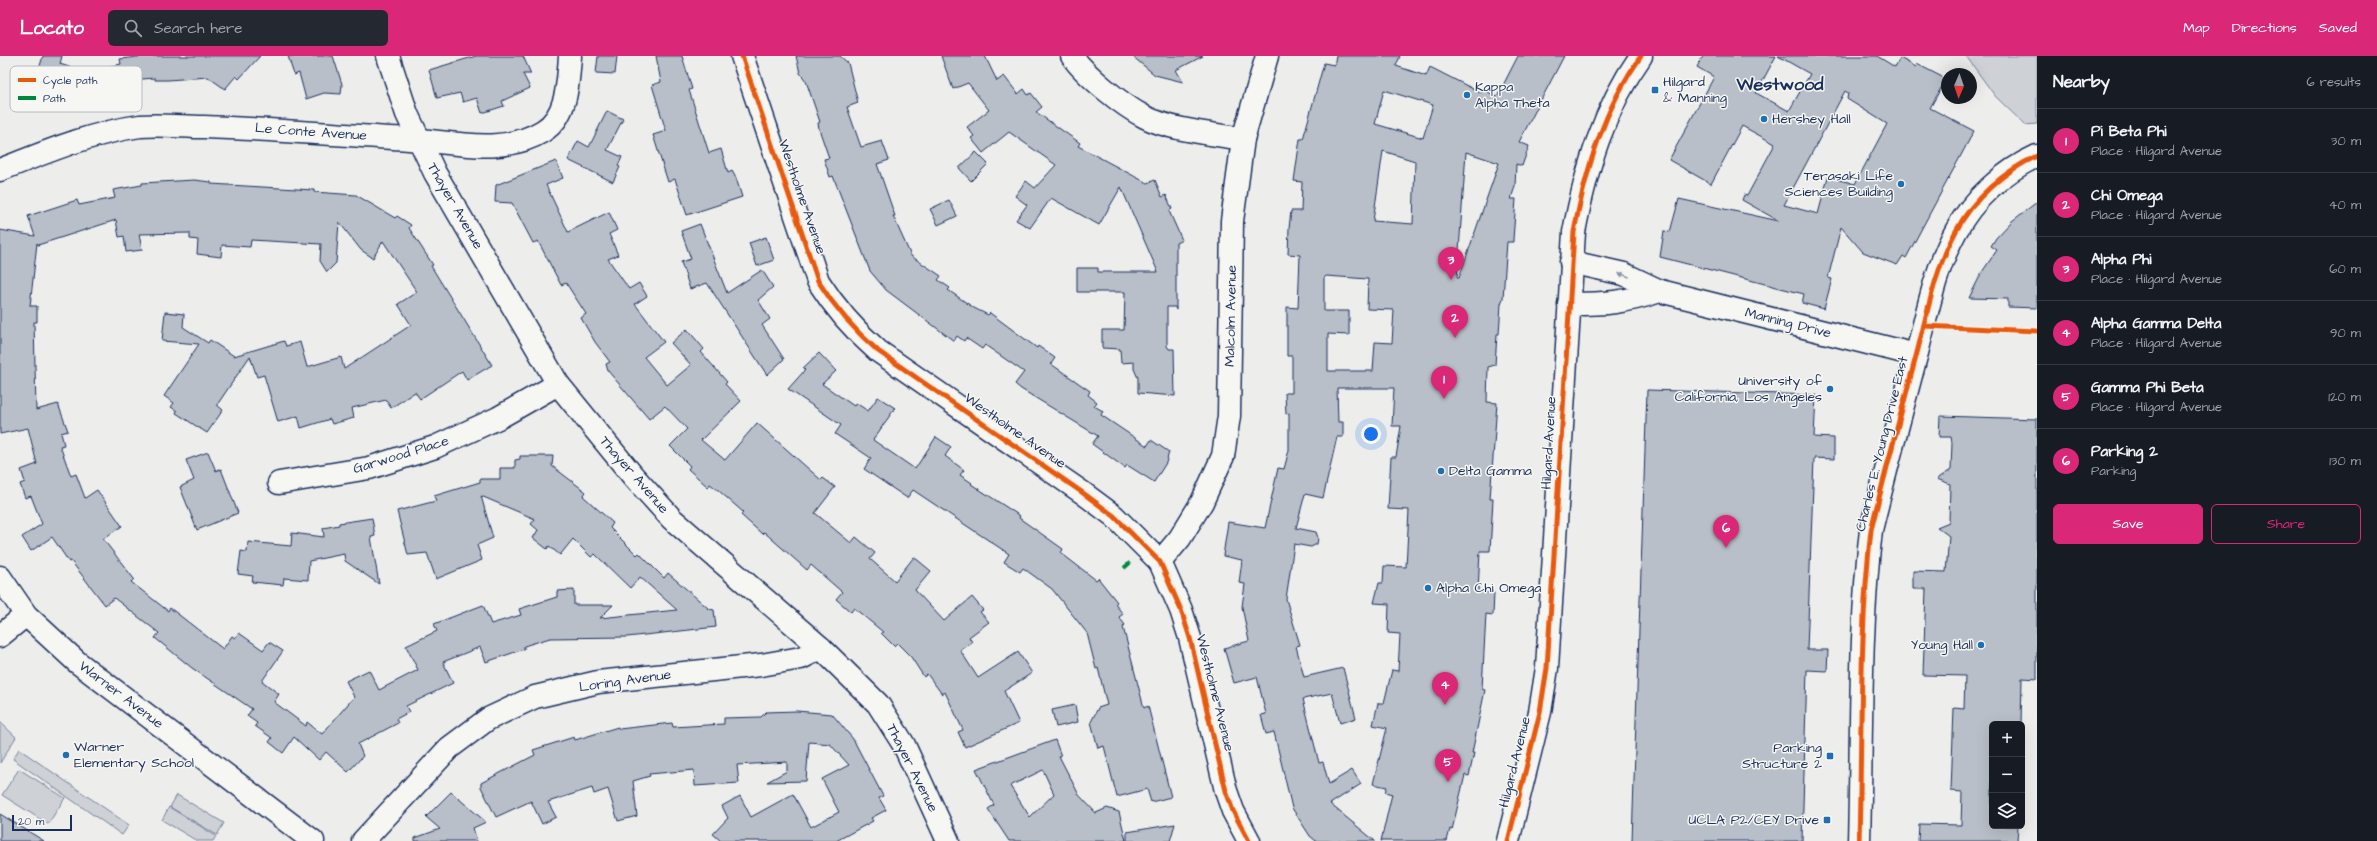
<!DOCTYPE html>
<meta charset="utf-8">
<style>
body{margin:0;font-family:"Architects Daughter",sans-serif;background:#242831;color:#f1f3f6}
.controls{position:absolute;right:12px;bottom:12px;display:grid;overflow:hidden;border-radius:6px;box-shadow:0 4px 16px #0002}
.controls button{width:36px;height:36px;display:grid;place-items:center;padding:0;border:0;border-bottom:1px solid #363941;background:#171b24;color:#f1f3f6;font:20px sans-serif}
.compass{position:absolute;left:1941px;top:12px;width:36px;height:36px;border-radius:50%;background:#171b24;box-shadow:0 4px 16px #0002;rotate:182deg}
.scale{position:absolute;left:12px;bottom:10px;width:60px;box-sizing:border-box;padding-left:4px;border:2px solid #1b2f5e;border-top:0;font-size:11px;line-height:14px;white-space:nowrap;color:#1b2f5e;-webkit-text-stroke:3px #f6f6f2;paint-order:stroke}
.you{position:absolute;left:1371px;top:378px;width:14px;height:14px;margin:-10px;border:3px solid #fff;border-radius:50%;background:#1a73e8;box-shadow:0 0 0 6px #1a73e833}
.badge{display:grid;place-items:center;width:26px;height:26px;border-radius:50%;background:#db2777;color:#fff;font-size:13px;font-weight:700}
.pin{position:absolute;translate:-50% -33px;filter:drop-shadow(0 1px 2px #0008)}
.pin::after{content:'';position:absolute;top:21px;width:14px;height:12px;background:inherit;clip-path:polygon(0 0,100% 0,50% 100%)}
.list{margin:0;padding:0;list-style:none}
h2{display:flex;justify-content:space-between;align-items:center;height:52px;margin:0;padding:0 16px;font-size:17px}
h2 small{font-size:13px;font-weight:400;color:#9ea1a6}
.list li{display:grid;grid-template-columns:26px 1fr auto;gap:12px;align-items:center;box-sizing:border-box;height:64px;padding:0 16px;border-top:1px solid #363941}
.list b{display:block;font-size:15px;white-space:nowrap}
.list p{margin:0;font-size:13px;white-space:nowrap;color:#9ea1a6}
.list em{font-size:13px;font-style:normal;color:#9ea1a6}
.actions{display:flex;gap:8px;padding:12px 16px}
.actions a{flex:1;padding:9px 0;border:1px solid #db2777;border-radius:6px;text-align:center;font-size:14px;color:#db2777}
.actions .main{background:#db2777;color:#fff}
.icon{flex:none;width:22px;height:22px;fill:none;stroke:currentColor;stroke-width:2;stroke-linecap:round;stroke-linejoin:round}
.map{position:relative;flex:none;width:2037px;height:785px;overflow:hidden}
header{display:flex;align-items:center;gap:24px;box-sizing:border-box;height:56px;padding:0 20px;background:#db2777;color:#fff}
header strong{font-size:19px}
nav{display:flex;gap:22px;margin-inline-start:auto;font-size:14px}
.search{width:280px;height:36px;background:#242831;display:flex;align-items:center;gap:10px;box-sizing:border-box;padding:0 14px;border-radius:6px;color:#9ea1a6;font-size:15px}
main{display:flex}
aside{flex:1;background:#171b24}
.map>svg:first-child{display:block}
.green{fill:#ced2d7;stroke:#74809a}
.building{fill:#b9bfc8;stroke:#1b2f5e;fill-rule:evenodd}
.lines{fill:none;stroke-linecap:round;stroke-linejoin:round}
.street-casing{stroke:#1b2f5e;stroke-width:25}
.secondary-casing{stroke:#1b2f5e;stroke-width:25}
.street{stroke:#f6f6f2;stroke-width:22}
.secondary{stroke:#f6f6f2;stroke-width:22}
.quiet{stroke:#00873e;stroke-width:4;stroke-dasharray:8 4;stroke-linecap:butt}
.cycleway-casing{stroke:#f6f6f2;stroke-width:8}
.cycleway{stroke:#e8590c;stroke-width:5}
.oneway{fill:#8892a8}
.poi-dot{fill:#1f6fb2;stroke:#f6f6f2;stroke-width:1.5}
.labels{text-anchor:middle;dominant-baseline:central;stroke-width:3;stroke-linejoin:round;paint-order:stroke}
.poi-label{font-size:14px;fill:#1b2f5e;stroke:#f6f6f2;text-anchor:start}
.street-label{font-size:14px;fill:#1b2f5e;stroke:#f6f6f2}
.district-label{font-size:18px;font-weight:bold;fill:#1b2f5e;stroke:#f6f6f2}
.key{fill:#f6f6f2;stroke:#b4bac6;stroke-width:1}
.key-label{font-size:11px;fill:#1b2f5e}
</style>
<header>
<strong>Locato</strong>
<div class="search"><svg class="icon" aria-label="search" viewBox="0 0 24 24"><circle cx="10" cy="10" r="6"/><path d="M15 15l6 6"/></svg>Search here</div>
<nav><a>Map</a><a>Directions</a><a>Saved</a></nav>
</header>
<main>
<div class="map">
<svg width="2037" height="785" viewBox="0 0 2037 785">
<rect width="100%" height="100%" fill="#edeeec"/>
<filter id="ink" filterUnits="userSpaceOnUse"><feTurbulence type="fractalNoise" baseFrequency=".025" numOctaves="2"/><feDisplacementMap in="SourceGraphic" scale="8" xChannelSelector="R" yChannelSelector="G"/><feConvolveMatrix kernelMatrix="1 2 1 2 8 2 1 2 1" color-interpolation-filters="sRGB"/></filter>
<g filter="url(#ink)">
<!-- green -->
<g class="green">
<path d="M1966,0h71v68l-12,1 -30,-29z"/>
<path d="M0,666l16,15 -16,26z"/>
<path d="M19,693l110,76 -7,10 -109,-76z"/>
<path d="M19,713l46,29 -17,26 -46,-29z"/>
<path d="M177,739l47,28 -7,12 -47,-28z"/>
<path d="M169,751l47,29 -3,5h-16l-35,-21z"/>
</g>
<!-- building -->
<g class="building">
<path d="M43,0h19l-2,8 24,8 37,-8 -1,-5 26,-3h114l-21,23 -3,-3 -11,13 -17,-12 -40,3h-13v-2l-51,4 2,7 -30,6 -23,-6 -2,6 -18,-6z"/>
<path d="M288,0h45l9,28 -1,10 -17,-1 -18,6 -7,-26 -5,2z"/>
<path d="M476,0h47l8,18h-8l7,14 -28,13 2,5 -22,7 -5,-15 -14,4 -3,-9 -23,5 -8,-28z"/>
<path d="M598,0h19l-2,18 -19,-1z"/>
<path d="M656,0h26l10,33 -3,1 20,63 12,-4 7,24 4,-2 4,7 6,19 -55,18 -12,-36 -7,3 -15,-47 13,-4 -14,-46 9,-3z"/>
<path d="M796,0h44l8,7 10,40 -11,4 14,40 21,-6 7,19 -12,4 18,52h-2l18,40 30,20 -3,4 12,8 -2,2 26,18 14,7 2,-2 47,35 1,-2 17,12 -4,6 39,27 -2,4 9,7 -3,4 9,5 -2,4 46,31 4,-6 18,12 -3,11 -12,19 -27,-17 -2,3 -33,-24 6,-8 -77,-47 -6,-5 9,-12 -39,-27 -3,4 -16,-11 -2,3 -7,-5 -3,5 -68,-51 -16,-19 -37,-95 -3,1 -6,-18 5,-1 -10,-29 -1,-6 2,-1 -14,-41 -6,-8z"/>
<path d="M941,0h44l12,25 7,-5 14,18 6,-5 4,6 3,-2 11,14 -6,5 44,31 -2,3 69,37 8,-3 7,17 4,-2 6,14 -3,2 13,29 -6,3v67l-1,-3h-8v39l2,3h5l1,47 -37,-3v-15l-4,-9v-7l-13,1 -1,-14 -18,-1v-18h22l1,-38h-48v-24h21v4h60l-37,-85 -22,38 -48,-27 -21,30 -14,-8 11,-15 -12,-9 11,-15 9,7 21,-23 -47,-33 -26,21 -12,-15 3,-2 -7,-9 22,-17 -21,-27 -15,6z"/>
<path d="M1132,0h71l-27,14 7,12 -28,-7z"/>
<path d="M1336,0h64l-4,10 30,10 4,-9 51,26 2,-4 14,8 21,-41h46l-45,86 10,4 -7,20 -6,-2 -1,22 -4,13h5l-3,41v2h-6l-4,56 -2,6 -2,30h-2l-2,31 -7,2 -1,35 10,1 -7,96h3l-3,52h-10l-2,41 16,1 -1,22 -7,-1 -4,75 3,1 -13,63h2l-5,23 -4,-1 -13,55 -2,-1 -3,12h-66l11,-47 -7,-2 2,-5 -14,-3 14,-56 -14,-3 5,-22h6l8,-33 6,1 2,-37 -12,-1 1,-29 -15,-1 5,-20h4l1,-17 22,1 3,-57 -21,-1 3,-52h5l5,-31h-9l2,-38h-57l1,34h5v15h-6l-14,61 -18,-4 -9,34 20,4 2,6 -1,6 -6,3 -17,-3 -8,55 14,46 -4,1 8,31 39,-9 13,50 -16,5 -8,-30 -29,6 16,64 4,-1 6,22 23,-14 9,14 -31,20 45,37h-59l-6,-5 -18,-28 -18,-76 -8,2 -5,-19 5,-1 -9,-37 -23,6 -10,-35 25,-7 -7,-34 3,-23 -6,-1 3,-23 -19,-4 5,-34 37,6 13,-60 6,1 5,-19v-37l-3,1 -1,-21h7v-37h-5v-49l11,1 2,-53 -12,-1 1,-26 2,-17h10l1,-29 -8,-1 6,-42h3l21,-76 10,2zM1384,34l49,15 -10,33 -48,-14zM1383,95l32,10 -2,63 -40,-3zM1466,96l33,11 -40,115h-2zM1326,220l42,3 -1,30 27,1 -2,33 -17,-1 -2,29h-45v-37l21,1v-24h-25v-33z"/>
<path d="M1703,0h73l-20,37 33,18 21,-37 -32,-18h99l18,11 5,-9 16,9 1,-3 29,15 -16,29 44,23 -68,127 -3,-2 -6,9 -34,-13 -22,-25 -13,51 4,1 -8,30 -22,-6 2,-9 -144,-37 4,-26 6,1 9,-33 100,22 -37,-21 2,-5 3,1 28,-52 -33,-18 -31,58 -42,-24 45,-83 -17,-10zM1845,35l3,2 -1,6 40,25 -32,60 -27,-7 -10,37 -34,-9z"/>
<path d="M607,55l16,8 -16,31 15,7 -4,9 2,1 -7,15 -45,-22 10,-19 11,6z"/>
<path d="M976,96l12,12 -17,17 -12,-13z"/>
<path d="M556,105l7,17 -17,7 22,47 41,-20 8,18 -8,4 9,21 -10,4 21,30 10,-6 8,13 -12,8 29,38 -20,15 23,28 24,-20 -20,-22 16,-14 17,20 -3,3 26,30 -2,2 16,17 -40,39 24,20 32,-37 64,57 2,-2 12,9 -20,26 36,30 5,-6 19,16 -5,6 25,22 19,-24 17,14 -16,19 29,31 28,-24 11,13 -3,2 9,10 -20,15 3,5 -12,8 18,28 40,-26 14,21 -28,18 15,32 -54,24 -7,-15 5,-2 -18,-38 -3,2 -15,-20 -3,3 -13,-20 -14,-14 -3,3 -13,-13 2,-1 -29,-24 -3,4 -15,-13 6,-7 -31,-27 -4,5 -43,-38 -2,2 -21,-19 2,-3 -25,-22 -8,-6 -2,3 -20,-18 2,-3 -20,-20 17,-17 -22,-23 -16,13 -41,-48 -2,-7 4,-2 -15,-20 -14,-24 5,-4 -20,-31 -5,2 -23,-44 -5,2 -21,-40 -17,-1 1,-17z"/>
<path d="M194,124l17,2v2l103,6v2l42,3 39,23 2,-2 14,9 -2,3 24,37 -2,1 61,99 -25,15 -5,-9 -42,28 -5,-7 -24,16 -5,-8 -34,8 2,10 -22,6 -2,-5 -29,9 -3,-12 -20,6 -14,-47 -7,2 -7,-21 -33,49 6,5 -16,23 -31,-20 1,-2 -6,-4 3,-4 -10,-7 35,-52 -37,-3 3,-29 19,2 -1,13 25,16 2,-3 24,16 50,-15 2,5 14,-4 7,25 34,-10 3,12 67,-44 -13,-21 19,-12 -34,-51 -10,17 -12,-8 -22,-28 -3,41 -9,9 -7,-11 1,-17 -70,-4 -1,7 -28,-2 -1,12 -24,-3 1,-14 -8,-1v-6l-51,1 3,16 -16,2 -2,-16 -5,1 -3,-17 -78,25 -1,-2 -7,63h7v16h-3l2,88 22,-6 10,27 -7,2 3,12 -4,1 11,30 5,-2 9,24 12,-8 25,36 -19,13 31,40 -3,3 37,29 2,-3 53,41 9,-13 3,2 4,-5 24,17 6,-8 14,9 -21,30 17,13 -5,8 32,24 1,-4 15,12 32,-37 -8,-16 23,-11 10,20 39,-20 -12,-24 31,-15 -3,-7 49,-19 8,19 30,-9 -2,-6 38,-12v-6l17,-1v15h39l-13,13 77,-8 -37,-33 -10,11 -35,-34 -4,3 -18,-18 -13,16 -11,-9 -2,3 -14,-11 5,-8 -7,-6 4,-5 -54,-23 12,42 -16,7 5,15 -46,19 -9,-26 -19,2 -11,-44 39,-10 -2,-5 46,-14v-3h20v-11h15v-8l5,-1v-3h33l-1,10 34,26 -3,4 30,27 -3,5 27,27 2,-2 25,25 4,-5 41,36 5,1 2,17 -89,10 -77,1 -26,8v3l-38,13 -6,-15 -37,15 10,21 -47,23 3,6 -13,7 2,4 -40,21 5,12 -15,16 -22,-20 -7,8 -25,-23 -11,16 -14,-11 3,-4 -17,-12 2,-3 -10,-7 5,-7 -60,-41 -37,-30 4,-5 -45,-35 -9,7 -34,-44 -2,1 -17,-25 -21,14 -9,-14 20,-13 -11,-28 -6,2 -5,-14 5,-2 -4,-12 16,-6 -9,-36 -28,6v-204l35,6 -7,-20 49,-16 2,5 36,-7 -2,-8 29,-5v-2z"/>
<path d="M949,144l8,16 -19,9 -8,-16z"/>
<path d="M2037,146v106l-29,-1v-8l-39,-1 13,-26 15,-22 -6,-4 5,-8 16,-17z"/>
<path d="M700,168l27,69 35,-23 11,17 -15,13 12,19 -8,6 22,34 -17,16 -60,-92 -17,6 -9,-27 10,-3 -10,-28z"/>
<path d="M766,181l8,23 -17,6 -8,-23z"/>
<path d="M819,297l17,18 -14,13 32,22 2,-3 12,8 10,-14 17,11 -22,32 42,29 21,-32 15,10 -6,9 19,14 -4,5 12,8 -1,1 49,32 -1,2 44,31 -2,4 35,27 2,-2 19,24 -2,2 8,10 -4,3 6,8 -2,2 21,81 4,-2 23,91 -20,5 -4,-13 -30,8 -13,-51 -6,2 -7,-26 7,-14 9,-3 -9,-37 -2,1 -9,-36 -35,-44 -29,-21 -3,4 -16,-10 5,-8 -96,-64 -6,8 -43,-29 7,-11 -36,-24 6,-9 -53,-36 17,-19 -2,-2z"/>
<path d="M1647,334l169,5 -2,42 20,1v21l-20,-1 -7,192h21l-1,21 -20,-1 -5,171h-170z"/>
<path d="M1940,360l97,3v260l-15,-1 -1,46h-29v102h26l-1,15h-99l1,-17 42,1 1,-33 -11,-1 3,-83 10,1 1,-33 -42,-1 3,-86h-13v-18l33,1 3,-36 -12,-9 12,-5 1,-38 -13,-5 14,-9 1,-27 -1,-6h-12z"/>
<path d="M208,396l8,19 5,-2 17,44 -41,17 -17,-43 14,-7 -8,-20z"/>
<path d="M372,462l3,18 -4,1 8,47 -34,-23 -1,-7 -35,7 -1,19 -24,-2 -1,7 -31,-3 1,-6 -15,-2 3,-23 6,1 1,-10 43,4 1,-13 32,4 -1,-9 16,-3v-2z"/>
<path d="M1075,649l3,17 -22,5 -4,-17z"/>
<path d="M797,655l35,3 21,25 30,57 -4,2 7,12 -15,8 2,3 -37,20h-115l-8,-7 15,-16 -6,-12 18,-10 11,21 42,-23 18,33 28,-15 -17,-33 27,-14 -19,-21 -21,-2 -3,39 -39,1 20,-11v-9l-50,3 2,18 -44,3 -1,-16 -45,4 1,2 -17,5 4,35 -19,5 -10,-32 -14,5 -2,-6 -44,14 8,15 -14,7 -11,-23 -35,16 -15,-30v-4l54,-28 -2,-5 41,-13 1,3 43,-13 1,2 53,-6 1,4 51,-3v-6l37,-1 5,-5z"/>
<path d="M1055,684l6,16h-2l20,39 17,18 11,-5 12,4 7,29h-117l-21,-32 6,-4 -18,-36zM1043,714l11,24 -24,23 -20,-31z"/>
<path d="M451,736l35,30 -13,6 4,13h-62v-3l25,-9 -14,-12z"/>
<path d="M0,758l44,27h-44z"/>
<path d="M1175,768l-5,17h-43v-9z"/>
</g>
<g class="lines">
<!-- street casing -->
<g class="street-casing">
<g id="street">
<path d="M388,0l19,58 28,59 123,211 75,92 39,43 149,129 57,56 26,41 44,96"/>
<path d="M1072,0c13,19 51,50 73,61 25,13 69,17 98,22"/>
<path d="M0,114c46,-18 91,-37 140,-44 21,-2 44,1 64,1 69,2 137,8 205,12 45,3 93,17 134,-8 25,-15 25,-50 27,-75"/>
<path d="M1571,206l53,12 36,17 256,64"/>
<path d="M1569,248c37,0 55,-1 91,-13"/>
<path d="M279,427l90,-15 66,-21 63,-29 60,-34"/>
<path d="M1160,506l20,-24 22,-36 21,-46 6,-40 3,-195 11,-82 24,-83"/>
<path d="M0,521l26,38 51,47 236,179"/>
<path d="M0,580l26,-21"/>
<path d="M363,785l86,-93 39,-29 47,-22 63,-15 163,-17 40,-7 20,-10"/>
<path d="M1859,785c3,-103 0,-208 12,-311 15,-61 31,-121 47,-181 10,-40 18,-82 38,-118 17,-32 48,-60 81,-75"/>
</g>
</g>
<!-- secondary casing -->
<g class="secondary-casing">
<g id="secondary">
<path d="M742,0l76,225c17,27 36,49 60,70l205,142 31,23 46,46 21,48 9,28 36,153 7,20 16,30"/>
<path d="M1508,785l32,-129 7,-44 27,-436c12,-63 30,-124 67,-176"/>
</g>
</g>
<!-- street -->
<use href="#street" class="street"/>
<!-- secondary -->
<use href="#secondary" class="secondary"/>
<!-- quiet -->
<path class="quiet" d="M1124,512l9,-8"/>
<!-- cycleway casing -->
<g class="cycleway-casing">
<g id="cycleway">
<path d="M742,0l76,225c17,27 36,49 60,70l205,142 31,23 46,46 21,48 9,28 36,153 7,20 16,30"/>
<path d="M1924,270l113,5"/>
<path d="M1508,785l32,-129 7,-44 27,-436c12,-63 30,-124 67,-176"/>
<path d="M1859,785c3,-103 0,-208 12,-311 15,-61 31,-121 47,-181 10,-40 18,-82 38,-118 17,-32 48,-60 81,-75"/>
</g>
</g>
<!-- cycleway -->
<use href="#cycleway" class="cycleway"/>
</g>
<!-- one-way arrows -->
<defs><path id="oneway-solid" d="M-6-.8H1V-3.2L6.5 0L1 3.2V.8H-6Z"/></defs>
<use class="oneway" href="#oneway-solid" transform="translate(1624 219) rotate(-161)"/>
</g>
<!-- markers -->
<g class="poi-dot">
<rect x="1651" y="30" width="8" height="8" rx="2"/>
<circle cx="1467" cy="39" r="4"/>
<circle cx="1764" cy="63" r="4"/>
<circle cx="1901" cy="128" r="4"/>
<circle cx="1830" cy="333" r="4"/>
<circle cx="1441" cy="415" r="4"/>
<circle cx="1428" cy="532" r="4"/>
<circle cx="1981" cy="589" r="4"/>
<circle cx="66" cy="699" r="4"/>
<rect x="1826" y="696" width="8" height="8" rx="2"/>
<rect x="1823" y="760" width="8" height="8" rx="2"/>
</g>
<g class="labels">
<!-- poi labels -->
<g class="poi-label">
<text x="1663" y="26">Hilgard<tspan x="1663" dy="16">&amp; Manning</tspan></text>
<text x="1475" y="31">Kappa<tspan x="1475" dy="16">Alpha Theta</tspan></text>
<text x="1772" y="63">Hershey Hall</text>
<text x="1893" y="120" text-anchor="end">Terasaki Life<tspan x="1893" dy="16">Sciences Building</tspan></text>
<text x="1822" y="325" text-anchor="end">University of<tspan x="1822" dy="16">California, Los Angeles</tspan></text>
<text x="1449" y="415">Delta Gamma</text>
<text x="1436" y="532">Alpha Chi Omega</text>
<text x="1973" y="589" text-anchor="end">Young Hall</text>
<text x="74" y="691">Warner<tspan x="74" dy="16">Elementary School</tspan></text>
<text x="1822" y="692" text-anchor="end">Parking<tspan x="1822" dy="16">Structure 2</tspan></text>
<text x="1819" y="764" text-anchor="end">UCLA P2/CEY Drive</text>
</g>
<!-- street labels -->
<g class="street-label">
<text transform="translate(311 76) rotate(4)">Le Conte Avenue</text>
<text transform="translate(802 141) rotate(71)">Westholme Avenue</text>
<text transform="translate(455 150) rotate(60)">Thayer Avenue</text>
<text transform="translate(1231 260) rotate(-89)">Malcolm Avenue</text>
<text transform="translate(1788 267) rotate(14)">Manning Drive</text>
<text transform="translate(1015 375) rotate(35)">Westholme Avenue</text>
<text transform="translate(1549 387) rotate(-87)">Hilgard Avenue</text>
<text transform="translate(1882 388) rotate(-76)">Charles E. Young Drive East</text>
<text transform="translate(401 399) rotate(-17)">Garwood Place</text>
<text transform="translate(634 419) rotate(49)">Thayer Avenue</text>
<text transform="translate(625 625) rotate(-8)">Loring Avenue</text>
<text transform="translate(1215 637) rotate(76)">Westholme Avenue</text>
<text transform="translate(121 639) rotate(37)">Warner Avenue</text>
<text transform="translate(1515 706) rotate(-76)">Hilgard Avenue</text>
<text transform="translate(912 712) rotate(63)">Thayer Avenue</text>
</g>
<!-- district labels -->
<g class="district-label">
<text x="1780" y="28">Westwood</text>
</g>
</g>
<!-- legend -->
<rect x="10" y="10" width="132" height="46" rx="6" class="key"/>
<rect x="18" y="22" width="18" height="4" fill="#e8590c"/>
<rect x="18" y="40" width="18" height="4" fill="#00873e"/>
<g class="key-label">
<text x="43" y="28">Cycle path</text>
<text x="43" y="46">Path</text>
</g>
</svg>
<div class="controls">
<button>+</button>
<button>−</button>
<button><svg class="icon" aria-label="layers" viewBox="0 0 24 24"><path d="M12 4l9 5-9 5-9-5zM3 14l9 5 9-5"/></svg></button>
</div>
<svg class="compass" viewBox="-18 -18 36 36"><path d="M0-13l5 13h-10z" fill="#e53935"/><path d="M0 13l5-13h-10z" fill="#9ea1a6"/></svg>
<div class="scale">20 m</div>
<div class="you"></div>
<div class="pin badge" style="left:1444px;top:343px">1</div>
<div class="pin badge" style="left:1455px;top:282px">2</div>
<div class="pin badge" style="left:1451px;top:224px">3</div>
<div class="pin badge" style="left:1445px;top:649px">4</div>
<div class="pin badge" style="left:1448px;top:726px">5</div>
<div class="pin badge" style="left:1726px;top:492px">6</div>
</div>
<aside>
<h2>Nearby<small>6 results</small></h2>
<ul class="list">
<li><span class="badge">1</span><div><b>Pi Beta Phi</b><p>Place · Hilgard Avenue</p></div><em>30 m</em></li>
<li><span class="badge">2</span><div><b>Chi Omega</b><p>Place · Hilgard Avenue</p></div><em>40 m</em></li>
<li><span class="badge">3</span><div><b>Alpha Phi</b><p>Place · Hilgard Avenue</p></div><em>60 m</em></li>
<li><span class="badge">4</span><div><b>Alpha Gamma Delta</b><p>Place · Hilgard Avenue</p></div><em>90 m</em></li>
<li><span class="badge">5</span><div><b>Gamma Phi Beta</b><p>Place · Hilgard Avenue</p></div><em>120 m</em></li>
<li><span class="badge">6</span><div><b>Parking 2</b><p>Parking</p></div><em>130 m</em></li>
</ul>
<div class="actions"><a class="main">Save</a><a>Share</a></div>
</aside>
</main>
